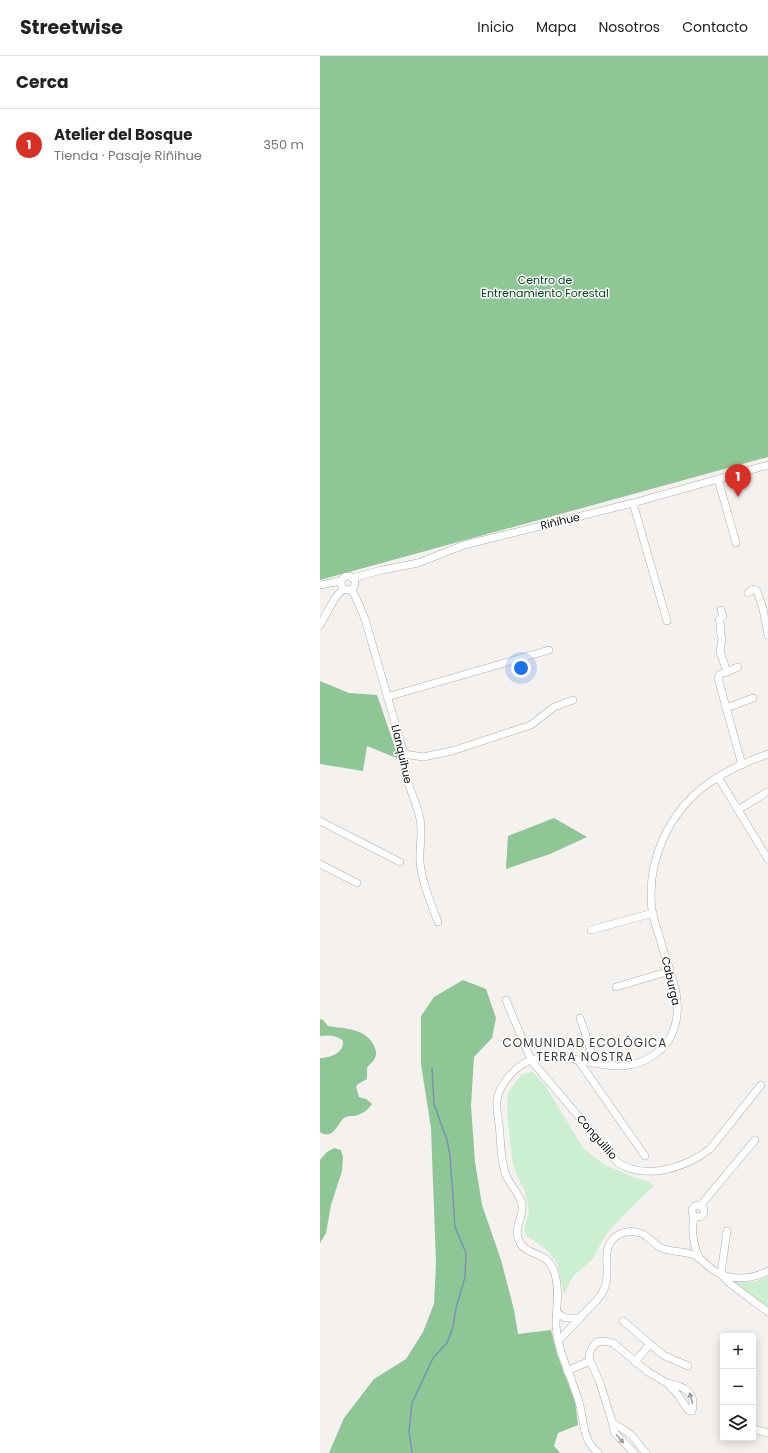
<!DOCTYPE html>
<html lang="es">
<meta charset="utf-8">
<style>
body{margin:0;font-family:Poppins,sans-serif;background:#f2f2f2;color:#222}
.controls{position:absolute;right:12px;bottom:12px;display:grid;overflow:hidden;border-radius:4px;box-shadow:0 2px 10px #0003}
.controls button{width:36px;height:36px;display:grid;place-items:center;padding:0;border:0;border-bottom:1px solid #e0e0e0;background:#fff;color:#222;font:20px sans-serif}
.you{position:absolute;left:201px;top:612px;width:14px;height:14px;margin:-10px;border:3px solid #fff;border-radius:50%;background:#1a73e8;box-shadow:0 0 0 6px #1a73e833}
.badge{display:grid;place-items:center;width:26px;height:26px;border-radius:50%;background:#d93025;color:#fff;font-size:13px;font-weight:700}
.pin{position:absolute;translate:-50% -33px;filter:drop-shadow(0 1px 2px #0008)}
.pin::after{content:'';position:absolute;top:21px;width:14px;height:12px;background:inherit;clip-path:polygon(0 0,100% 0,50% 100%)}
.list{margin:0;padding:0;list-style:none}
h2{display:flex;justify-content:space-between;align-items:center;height:52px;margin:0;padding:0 16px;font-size:17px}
h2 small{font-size:13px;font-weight:400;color:#767676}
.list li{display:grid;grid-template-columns:26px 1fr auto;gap:12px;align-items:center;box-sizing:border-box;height:72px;padding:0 16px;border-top:1px solid #e0e0e0}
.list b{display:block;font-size:15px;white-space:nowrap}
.list p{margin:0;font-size:13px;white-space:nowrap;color:#767676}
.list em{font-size:13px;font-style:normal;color:#767676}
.icon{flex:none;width:22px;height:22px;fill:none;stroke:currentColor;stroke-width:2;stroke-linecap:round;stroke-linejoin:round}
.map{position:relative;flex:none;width:448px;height:1397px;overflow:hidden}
header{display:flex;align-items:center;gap:24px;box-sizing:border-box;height:56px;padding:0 20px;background:#fff;border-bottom:1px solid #e0e0e0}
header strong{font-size:19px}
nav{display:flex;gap:22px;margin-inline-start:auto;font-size:14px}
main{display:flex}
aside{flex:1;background:#fff}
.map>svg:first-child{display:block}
.green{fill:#cbefd0}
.forest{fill:#8ec696}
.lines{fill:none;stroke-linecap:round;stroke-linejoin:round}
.stream{stroke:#7b93b0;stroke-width:1.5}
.minor-casing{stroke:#afacaa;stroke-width:8}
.minor{stroke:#fff;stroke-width:7}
.oneway{fill:#9e9d9d}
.labels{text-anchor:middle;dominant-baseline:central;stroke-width:3;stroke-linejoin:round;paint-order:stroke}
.park-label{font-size:11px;fill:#014318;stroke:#fff}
.street-label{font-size:11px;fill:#0c0b0b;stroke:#fff}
.neighbourhood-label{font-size:12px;letter-spacing:1px;fill:#3e3c3a;stroke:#fff}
</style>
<header>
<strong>Streetwise</strong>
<nav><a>Inicio</a><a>Mapa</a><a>Nosotros</a><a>Contacto</a></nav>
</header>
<main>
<aside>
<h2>Cerca<small></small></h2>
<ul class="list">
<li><span class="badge">1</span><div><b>Atelier del Bosque</b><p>Tienda · Pasaje Riñihue</p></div><em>350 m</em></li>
</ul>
</aside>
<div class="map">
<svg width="448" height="1397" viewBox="0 0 448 1397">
<rect width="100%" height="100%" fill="#f4f1ef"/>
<!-- green -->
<g class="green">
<path d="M213,1016l12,13 38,63 20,16 33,14 13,4 5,4 -17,16 -31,32 -14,26 -19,16 -9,18 -7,-31 -10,-13 -20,-14 -3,-6 5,-18 -4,-20 -9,-19 -4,-14 -5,-48 1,-18 13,-18z"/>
<path d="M448,1220v33l-41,-31c14,6 28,6 41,-2z"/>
</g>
<!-- forest -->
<g class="forest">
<path d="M0,0h448v401l-448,123z"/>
<path d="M0,625l29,12 28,2 22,64 -32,-13 -4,25 -43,-7z"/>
<path d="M234,762l33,19 -37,17 -44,15 2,-33z"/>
<path d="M143,924l23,9 10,29 -4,20 -18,19 -3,49 4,56 7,43 19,55 13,50 4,24 33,-4 6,24 18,48 3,23 -20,8 -4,13 6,7h-231l15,-35 30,-39 32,-20 17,-27 11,-28 2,-41 -5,-135 -10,-64v-48l13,-19z"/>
<path d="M0,963l3,1 5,6c17,3 38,2 46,20 1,3 3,6 2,9 -1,6 -6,8 -9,13v11l-9,5 -2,3 3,10 7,2 6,5c-4,6 -11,11 -18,12 -4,0 -6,0 -10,2 -7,6 -11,23 -24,14v-74c10,0 24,-5 23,-17 -6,-6 -16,-6 -23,-5z"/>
<path d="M14,1092l7,2 2,7 -1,14 -11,34 -5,28 -6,10v-83l7,-8z"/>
</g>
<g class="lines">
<!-- stream -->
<path class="stream" d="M92,1397l-3,-22 3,-28 21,-45 14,-15 6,-16 3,-19 9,-31 1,-24 -11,-26 -5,-72 -3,-15 -13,-36 -2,-36"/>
<!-- minor casing -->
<g class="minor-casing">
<g id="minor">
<path d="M398,423l18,64"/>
<path d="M313,447l34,118"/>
<circle cx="28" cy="527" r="7"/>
<path d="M32,522l30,-8 36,-7 46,-18 169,-42 135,-38"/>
<path d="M0,529l21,-4"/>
<path d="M31,533l6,11 8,19 39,135c-1,28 11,40 16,65 3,14 -1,29 0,43 2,21 11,41 18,60"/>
<path d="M428,537l5,-4 4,2 6,18 5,26"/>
<path d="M401,554l2,6 -4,4 2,6 -1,4 2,9 -2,13 7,20 -7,2 -2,4 24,87"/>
<path d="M0,569l15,-27 8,-9"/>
<path d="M407,616l11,-5"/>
<path d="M67,641l162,-47"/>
<path d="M406,652l27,-10"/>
<path d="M84,698l19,3 29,-6 79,-26 23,-18 19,-7"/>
<path d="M398,721l50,82"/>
<path d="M418,754l29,-18"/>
<path d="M0,765l80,41"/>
<path d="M0,808l37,19"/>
<path d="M271,874l62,-17"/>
<path d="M296,931l54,-16"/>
<path d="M186,944l25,60 86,102c28,19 68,6 93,-13l51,-64"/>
<path d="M260,962l15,45"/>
<path d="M258,1004l67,96"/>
<circle cx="378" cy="1155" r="6"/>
<path d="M380,1150l55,-66"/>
<path d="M374,1160c-3,15 -1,28 5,42"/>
<path d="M407,1175l-6,43 7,8 40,30"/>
<path d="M237,1257l8,5h15"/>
<path d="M303,1265l40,34 25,11"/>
<path d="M238,1285l39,-41c6,-7 10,-15 10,-25 1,-13 -4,-26 7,-37 9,-8 24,-9 33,-1 6,4 10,10 17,12 10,3 21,2 30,6 7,3 12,10 19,15 16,11 38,10 55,1"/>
<path d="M315,1306l15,-18"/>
<path d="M247,1315l23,-10"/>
<path d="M292,1365l-12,-38 -11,-25 1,-6 3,-6 4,-4 6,-1 10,2 35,29 19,11 11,12 10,15 4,1c5,-19 -9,-25 -25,-28"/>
<path d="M433,1371l4,3 11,3"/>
<path d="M278,1397c-3,-3 -7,-7 -9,-11 -6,-10 -6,-24 -9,-36 -7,-28 -22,-51 -24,-81 0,-17 4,-34 -1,-51 -7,-25 -28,-16 -36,-33 -6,-12 5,-25 3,-37 -3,-11 -12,-19 -16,-29 -6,-15 -5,-35 -7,-51 -1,-8 -3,-16 -2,-24 1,-7 5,-15 10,-21 40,-54 102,12 148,-25 9,-6 16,-15 19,-26 10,-26 -4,-57 -12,-82 -3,-12 -8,-24 -10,-36 -6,-49 17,-99 57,-127 18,-13 39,-22 59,-29"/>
<path d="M314,1397l-20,-21 -2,-11c6,7 13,8 19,14 5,4 9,12 15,18"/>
</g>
</g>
<!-- minor -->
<use href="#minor" class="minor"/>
</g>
<!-- one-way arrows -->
<defs><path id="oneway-solid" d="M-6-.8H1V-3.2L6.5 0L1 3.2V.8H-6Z"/></defs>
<g class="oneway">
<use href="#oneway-solid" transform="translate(371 1342) rotate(-106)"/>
<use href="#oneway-solid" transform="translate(300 1383) rotate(48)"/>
</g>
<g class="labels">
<!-- park labels -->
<g class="park-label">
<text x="225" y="224">Centro de<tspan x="225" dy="13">Entrenamiento Forestal</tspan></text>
</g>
<!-- street labels -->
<g class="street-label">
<text transform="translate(240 465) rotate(-13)">Riñihue</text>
<text transform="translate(82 698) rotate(77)">Llanquihue</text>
<text transform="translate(351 925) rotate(77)">Caburga</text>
<text transform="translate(277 1081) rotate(49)">Conguillio</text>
</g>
<!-- neighbourhood labels -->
<g class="neighbourhood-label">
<text x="265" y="986">COMUNIDAD ECOLÓGICA<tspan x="265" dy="14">TERRA NOSTRA</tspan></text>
</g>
</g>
</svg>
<div class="controls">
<button>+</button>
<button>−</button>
<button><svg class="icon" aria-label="layers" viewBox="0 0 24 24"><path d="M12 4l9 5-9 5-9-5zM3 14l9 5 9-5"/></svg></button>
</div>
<div class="you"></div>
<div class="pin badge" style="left:418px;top:441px">1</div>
</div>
</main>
